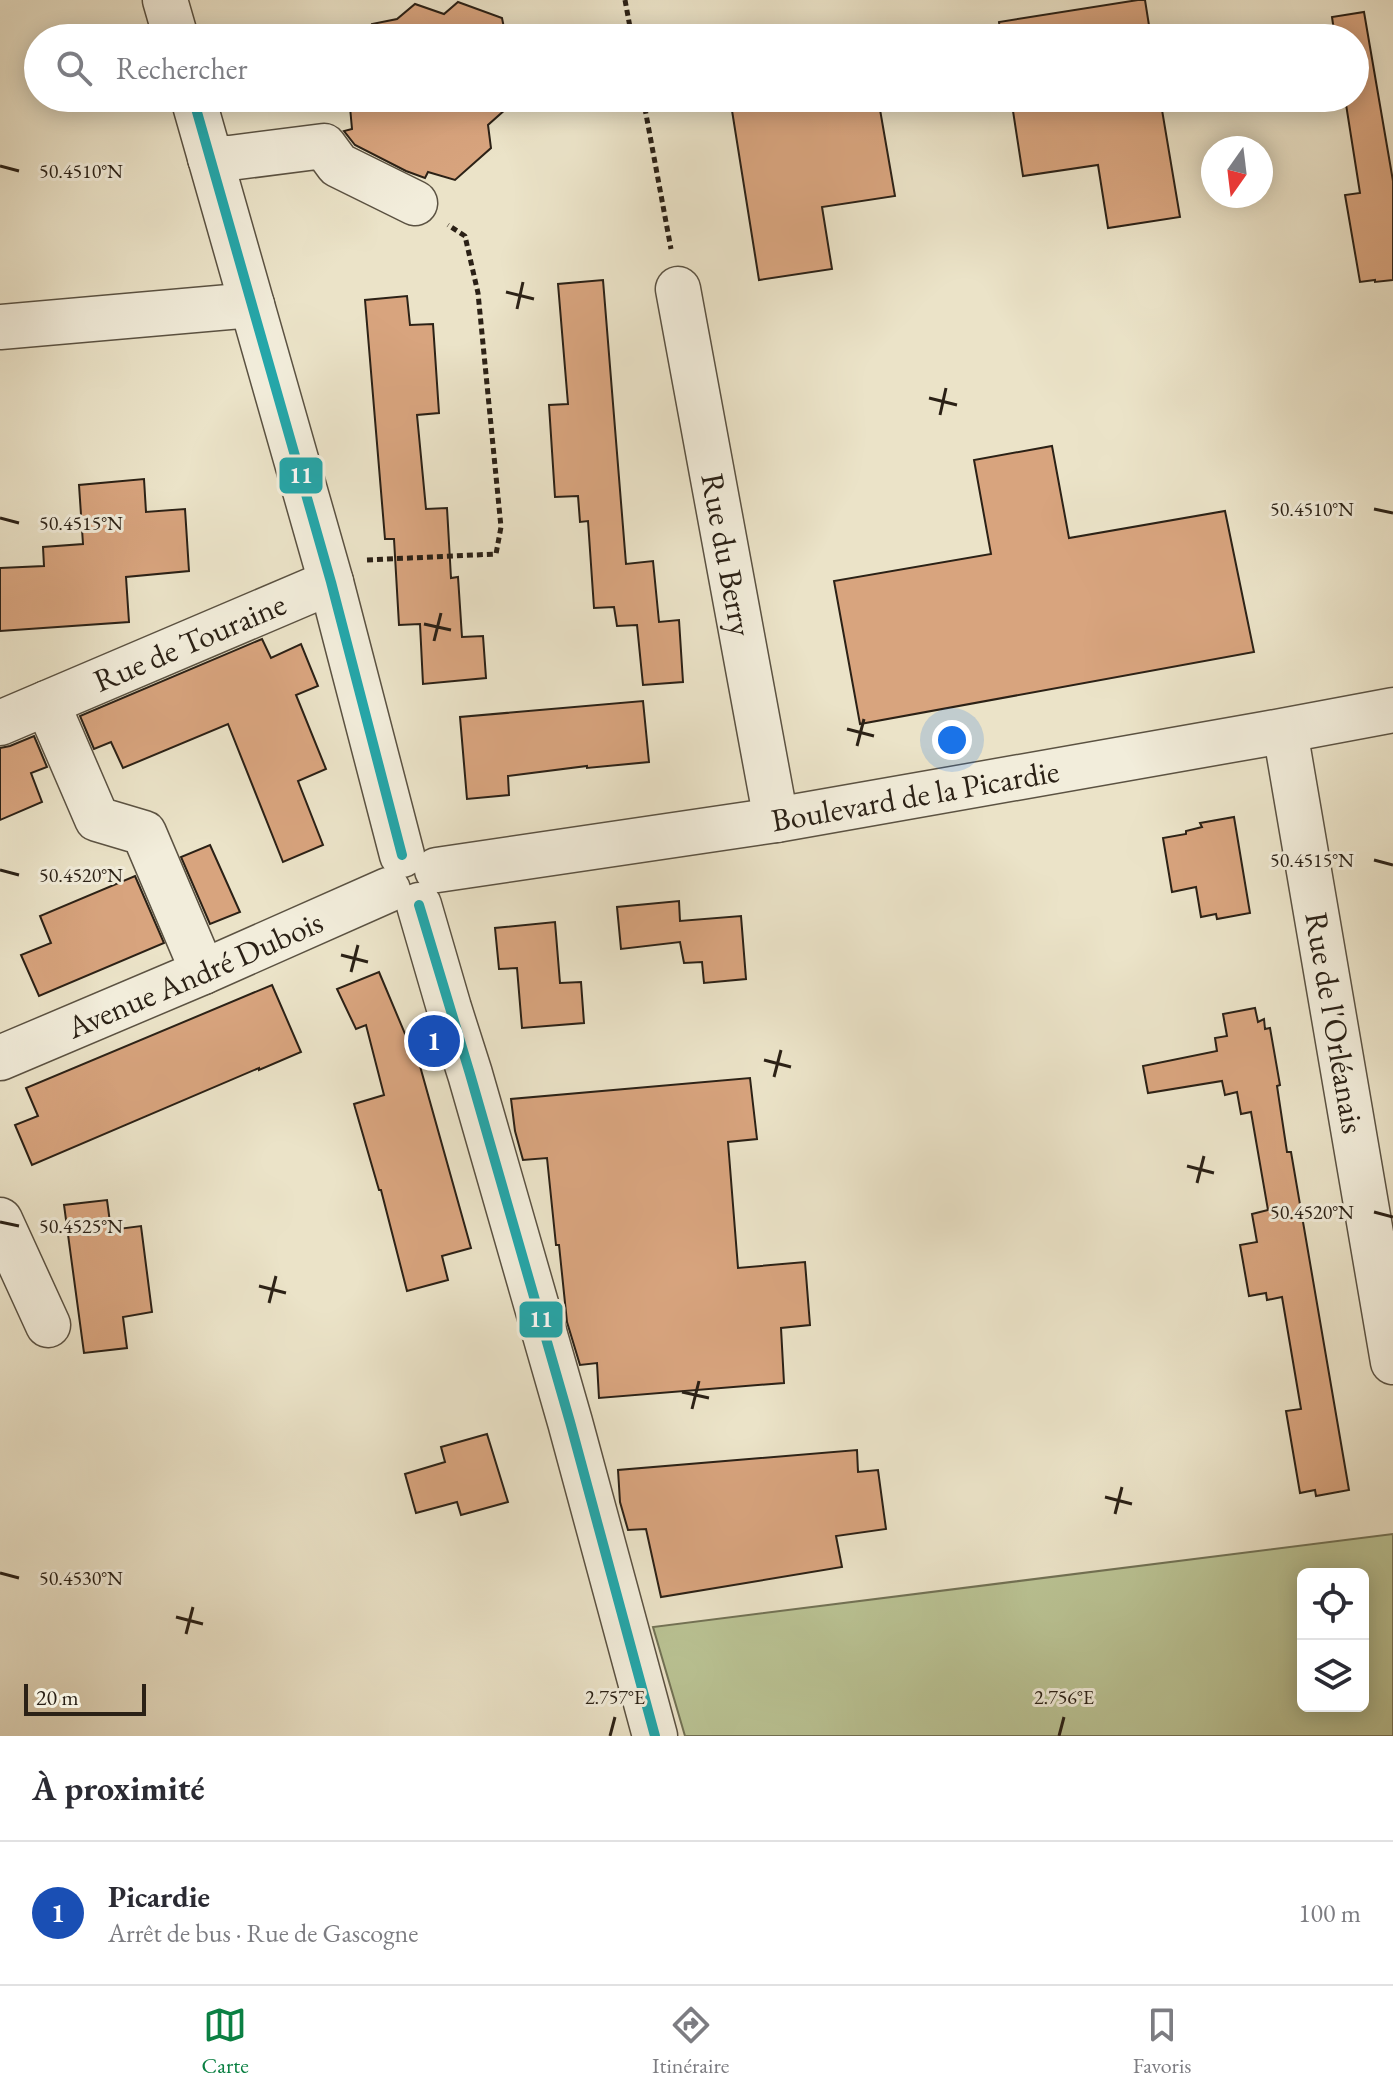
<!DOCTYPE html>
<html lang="fr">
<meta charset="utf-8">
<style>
body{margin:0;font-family:"EB Garamond",serif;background:#f7f7f7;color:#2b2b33}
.controls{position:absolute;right:24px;bottom:24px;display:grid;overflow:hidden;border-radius:12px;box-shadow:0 4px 20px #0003}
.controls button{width:72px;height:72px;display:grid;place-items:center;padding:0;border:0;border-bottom:2px solid #e1e1e2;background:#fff;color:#2b2b33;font:40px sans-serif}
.compass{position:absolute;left:1201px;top:136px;width:72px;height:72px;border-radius:50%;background:#fff;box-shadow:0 4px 20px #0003;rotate:194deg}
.scale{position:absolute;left:24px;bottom:20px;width:122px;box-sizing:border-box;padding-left:8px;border:4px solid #2b2116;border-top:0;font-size:22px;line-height:28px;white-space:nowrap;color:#2b2116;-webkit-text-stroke:6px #f2eddb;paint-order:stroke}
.you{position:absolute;left:952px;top:740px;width:28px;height:28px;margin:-20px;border:6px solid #fff;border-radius:50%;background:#1a73e8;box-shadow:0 0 0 12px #1a73e833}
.badge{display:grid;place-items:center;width:52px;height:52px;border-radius:50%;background:#0b8043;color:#fff;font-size:26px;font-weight:700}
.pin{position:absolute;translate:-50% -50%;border:4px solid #fff;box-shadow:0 2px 8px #0006}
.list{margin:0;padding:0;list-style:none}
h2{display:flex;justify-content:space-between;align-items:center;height:104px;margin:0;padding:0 32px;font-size:34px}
h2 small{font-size:26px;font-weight:400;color:#7c7c81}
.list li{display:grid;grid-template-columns:52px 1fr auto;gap:24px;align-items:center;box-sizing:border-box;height:144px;padding:0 32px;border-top:2px solid #e1e1e2}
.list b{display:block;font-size:30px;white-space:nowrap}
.list p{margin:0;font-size:26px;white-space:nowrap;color:#7c7c81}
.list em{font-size:26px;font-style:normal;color:#7c7c81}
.icon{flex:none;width:44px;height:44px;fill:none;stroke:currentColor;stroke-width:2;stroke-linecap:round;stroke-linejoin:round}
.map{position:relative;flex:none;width:1393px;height:1736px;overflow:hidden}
.search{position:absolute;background:#fff;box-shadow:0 4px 20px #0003;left:24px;right:24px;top:24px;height:88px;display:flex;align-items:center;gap:20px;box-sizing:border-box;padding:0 28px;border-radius:44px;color:#7c7c81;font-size:30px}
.sheet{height:248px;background:#fff}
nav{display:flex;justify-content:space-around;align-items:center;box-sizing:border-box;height:112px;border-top:2px solid #e1e1e2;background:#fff;font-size:22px;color:#7c7c81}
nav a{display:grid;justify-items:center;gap:4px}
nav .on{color:#0b8043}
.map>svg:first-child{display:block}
.green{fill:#bac394;stroke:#727255;stroke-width:2;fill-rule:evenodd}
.building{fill:#d8a47e;stroke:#2b2116;stroke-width:2}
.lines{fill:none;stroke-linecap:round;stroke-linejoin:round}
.minor-casing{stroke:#5b5242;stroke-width:47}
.path{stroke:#2b2116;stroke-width:5;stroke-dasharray:6 4;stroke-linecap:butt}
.minor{stroke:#f2eddb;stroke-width:44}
.bus-1-casing{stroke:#f2eddb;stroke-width:16}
.bus-1{stroke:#24a7aa;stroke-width:10}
.ticks{fill:none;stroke:#2b2116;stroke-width:3}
.labels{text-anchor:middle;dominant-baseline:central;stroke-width:6;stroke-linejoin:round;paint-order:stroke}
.street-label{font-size:32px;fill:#2b2116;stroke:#f2eddb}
.ticks-label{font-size:20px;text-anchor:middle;fill:#2b2116;stroke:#f2eddb;stroke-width:6;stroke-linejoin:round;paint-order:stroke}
.line-badge{stroke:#f2eddb;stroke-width:3}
.badge-label{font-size:22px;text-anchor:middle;font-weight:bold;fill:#fff}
</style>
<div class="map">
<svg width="1393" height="1736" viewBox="0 0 1393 1736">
<rect width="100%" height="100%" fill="#ebe3c8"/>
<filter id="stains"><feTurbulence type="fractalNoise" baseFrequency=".0025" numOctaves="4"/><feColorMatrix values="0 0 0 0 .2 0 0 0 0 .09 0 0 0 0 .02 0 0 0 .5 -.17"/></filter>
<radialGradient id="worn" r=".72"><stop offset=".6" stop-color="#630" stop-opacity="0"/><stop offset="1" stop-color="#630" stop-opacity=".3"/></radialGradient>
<!-- green -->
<path class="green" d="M1393,1534v202h-708l-32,-109zM1303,1574h60v132h-60z"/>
<!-- building -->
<g class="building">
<path d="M1138,0h7l6,38h-150l-2,-16z"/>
<path d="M458,2l44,16 4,20h-132l-2,-14 25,-5 18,-15 29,10z"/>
<path d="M1364,12l29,169v99l-18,2v-2l-15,2 -15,-87 15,-2 -15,-95h10v-60h-20l-3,-21z"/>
<path d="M361,98h155v2l-28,25 3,23 -36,32 -27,-8 -3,6 -19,-7 -51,-26 -11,-14 8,-2 -2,-22z"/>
<path d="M730,98h148l17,98 -73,11 10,62 -73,11z"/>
<path d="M1011,98h149l20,119 -72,11 -10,-63 -75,11z"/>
<path d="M603,280l23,284 27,-3 6,61 20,-2 4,62 -40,3 -6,-60 -20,1 -3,-19 -20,1 -6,-87 -8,1 -2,-26 -23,1 -6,-92 19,-1 -10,-120z"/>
<path d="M407,296l3,29 23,-1 6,89 -22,2 9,94 21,-1 4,70 7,-1 4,60 21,-1 3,42 -63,6 -3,-60 -21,1 -5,-86h-9l-20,-239z"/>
<path d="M1052,446l17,92 156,-27 29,141 -394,72 -26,-143 157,-27 -17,-94z"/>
<path d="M144,479l2,33 39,-3 4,62 -63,6 3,45 -129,9v-63l44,-2 -1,-19 40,-3 -4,-59z"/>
<path d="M262,639l9,19 30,-14 17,42 -22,9 30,74 -28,12 25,64 -40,17 -55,-138 -105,44 -12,-26 -17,7 -14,-33z"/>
<path d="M643,701l6,61 -62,6v-2l-79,10 1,19 -42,4 -7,-82z"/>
<path d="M34,736l13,31 -16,6 11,29 -42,18v-72l10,-2z"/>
<path d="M1234,817l16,96 -33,6 -1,-5 -15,3 -5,-30 -24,5 -9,-54 23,-4v-3l16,-4 -2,-4z"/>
<path d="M210,845l30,67 -30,12 -29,-67z"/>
<path d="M135,876l29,67 -125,53 -18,-41 30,-12 -11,-27z"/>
<path d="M679,901l1,20 61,-5 5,63 -42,4 -2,-21 -18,1 -4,-21 -59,7 -4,-42z"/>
<path d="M555,922l5,61 21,-1 3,41 -62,5 -5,-60 -18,1 -4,-41z"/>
<path d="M379,972l37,88 2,-1 53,189 -29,8 6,24 -41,11 -26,-101h-2l-25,-86 30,-9 -18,-70 -10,4 -19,-40z"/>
<path d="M272,985l29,67 -42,18v-2l-227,97 -17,-40 23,-9 -12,-28z"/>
<path d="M1255,1008l3,14 6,-3 1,10 5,-1 10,57 -3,1 10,66h4l58,338 -33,6 -1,-6 -15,3 -14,-82 15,-2 -19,-112 -15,3 -1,-7 -17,3 -9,-51 17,-3 -5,-28 16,-4 -17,-98 -10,2 -4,-22 -12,3 -3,-14 -74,12 -5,-27 74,-15 -2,-13 12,-2 -4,-22z"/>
<path d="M750,1078l7,61 -29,3 10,126 67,-6 5,63 -29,3 3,55 -185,15 -2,-35 -17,2 -13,-43 -8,-77h-3l-9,-87 -24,2 -8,-29 -4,-32z"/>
<path d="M107,1200l4,30 30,-4 11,86 -29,5 4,31 -43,5 -20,-148z"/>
<path d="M487,1434l21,68 -47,13 -4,-13 -41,11 -11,-39 40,-12 -4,-15z"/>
<path d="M857,1450l1,22 20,-2 8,59 -50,7 6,31 -181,30 -15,-68 -18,1 -8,-28 -2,-32z"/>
</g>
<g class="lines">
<!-- minor casing -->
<g class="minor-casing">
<g id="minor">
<path d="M165,0l11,38"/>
<path d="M193,98l138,484 71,273"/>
<path d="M210,158h20l94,-12 14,19 77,38"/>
<path id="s1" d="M678,289l98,531"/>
<path d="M0,327l252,-22"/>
<path d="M47,703l50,116 47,14 59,139"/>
<path id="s2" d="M0,723l331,-141"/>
<path id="s3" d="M1285,731l108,631"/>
<path id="s4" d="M437,870l339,-50 489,-86 128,-24"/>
<path d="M419,905l30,103 21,66 100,348 85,314"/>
<path id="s5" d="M0,1058l203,-86 185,-82"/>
<path d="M0,1220l48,105"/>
</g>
</g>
<!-- path -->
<g class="path">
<path d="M625,0l7,38"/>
<path d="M643,98l28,151"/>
<path d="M367,560l129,-6 5,-27 -23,-234 -13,-57 -17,-11"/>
</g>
<!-- minor -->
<use href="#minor" class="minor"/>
<!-- bus-1 casing -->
<g class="bus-1-casing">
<g id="bus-1">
<path d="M193,98l138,484 71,273"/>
<path d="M419,905l51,169 100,348 85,314"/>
</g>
</g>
<!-- bus-1 -->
<use href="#bus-1" class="bus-1"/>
</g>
<!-- ticks -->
<path class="ticks" d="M0,166l19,5M506,292l28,7M517,309l6,-27M929,398l28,7M940,415l6,-27M1374,509l19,4M0,518l19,5M424,624l27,6M434,641l7,-28M847,729l27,7M857,746l7,-27M1374,860l19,5M0,870l19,5M341,955l27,7M351,972l7,-27M764,1060l27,7M774,1077l7,-27M1187,1166l27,7M1197,1183l7,-27M1374,1212l19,5M0,1222l19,4M259,1286l27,7M269,1303l7,-27M682,1392l27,6M692,1409l7,-28M1105,1497l27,7M1115,1514l7,-27M0,1573l19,5M176,1617l27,7M186,1634l7,-27M610,1736l5,-19M1059,1736l5,-19"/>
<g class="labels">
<!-- street labels -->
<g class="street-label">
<text stroke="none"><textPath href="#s1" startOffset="270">Rue du Berry</textPath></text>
<text stroke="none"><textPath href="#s2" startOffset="206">Rue de Touraine</textPath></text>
<text stroke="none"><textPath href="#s4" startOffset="484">Boulevard de la Picardie</textPath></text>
<text stroke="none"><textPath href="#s5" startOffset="212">Avenue André Dubois</textPath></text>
<text stroke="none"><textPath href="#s3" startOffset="296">Rue de l'Orléanais</textPath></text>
</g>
</g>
<g class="ticks-label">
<text x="81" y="178">50.4510°N</text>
<text x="1312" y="516">50.4510°N</text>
<text x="81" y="530">50.4515°N</text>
<text x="1312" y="867">50.4515°N</text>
<text x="81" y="882">50.4520°N</text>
<text x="1312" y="1219">50.4520°N</text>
<text x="81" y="1233">50.4525°N</text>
<text x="81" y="1585">50.4530°N</text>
<text x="615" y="1704">2.757°E</text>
<text x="1064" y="1704">2.756°E</text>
</g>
<g class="line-badge">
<rect x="278" y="456" width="46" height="39" rx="8" fill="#24a7aa"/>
<rect x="518" y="1300" width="46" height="39" rx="8" fill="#24a7aa"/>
</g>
<g class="badge-label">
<text x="301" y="483">11</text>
<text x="541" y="1327">11</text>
</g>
<rect width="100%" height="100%" filter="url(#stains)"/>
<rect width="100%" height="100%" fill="url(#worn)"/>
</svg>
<div class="controls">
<button><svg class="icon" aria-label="locate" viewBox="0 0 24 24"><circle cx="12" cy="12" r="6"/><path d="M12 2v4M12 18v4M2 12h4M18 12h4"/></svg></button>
<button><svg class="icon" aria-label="layers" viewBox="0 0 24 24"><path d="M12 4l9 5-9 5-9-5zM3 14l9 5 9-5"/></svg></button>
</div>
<svg class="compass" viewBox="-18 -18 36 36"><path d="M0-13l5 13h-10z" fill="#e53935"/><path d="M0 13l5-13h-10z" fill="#7c7c81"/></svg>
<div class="scale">20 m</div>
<div class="you"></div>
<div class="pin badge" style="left:434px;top:1041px;background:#1a4fb4">1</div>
<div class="search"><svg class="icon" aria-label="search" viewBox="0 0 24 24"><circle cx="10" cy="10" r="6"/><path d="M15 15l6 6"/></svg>Rechercher</div>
</div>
<section class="sheet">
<h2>À proximité<small></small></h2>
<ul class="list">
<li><span class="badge" style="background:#1a4fb4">1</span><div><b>Picardie</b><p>Arrêt de bus · Rue de Gascogne</p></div><em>100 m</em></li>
</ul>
</section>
<nav>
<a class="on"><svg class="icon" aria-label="map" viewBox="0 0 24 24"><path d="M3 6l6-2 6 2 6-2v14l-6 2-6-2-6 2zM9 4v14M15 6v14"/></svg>Carte</a>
<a><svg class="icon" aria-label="directions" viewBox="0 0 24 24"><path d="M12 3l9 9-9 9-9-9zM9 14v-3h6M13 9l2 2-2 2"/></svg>Itinéraire</a>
<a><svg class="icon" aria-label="saved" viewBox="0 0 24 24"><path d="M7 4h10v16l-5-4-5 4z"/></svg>Favoris</a>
</nav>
